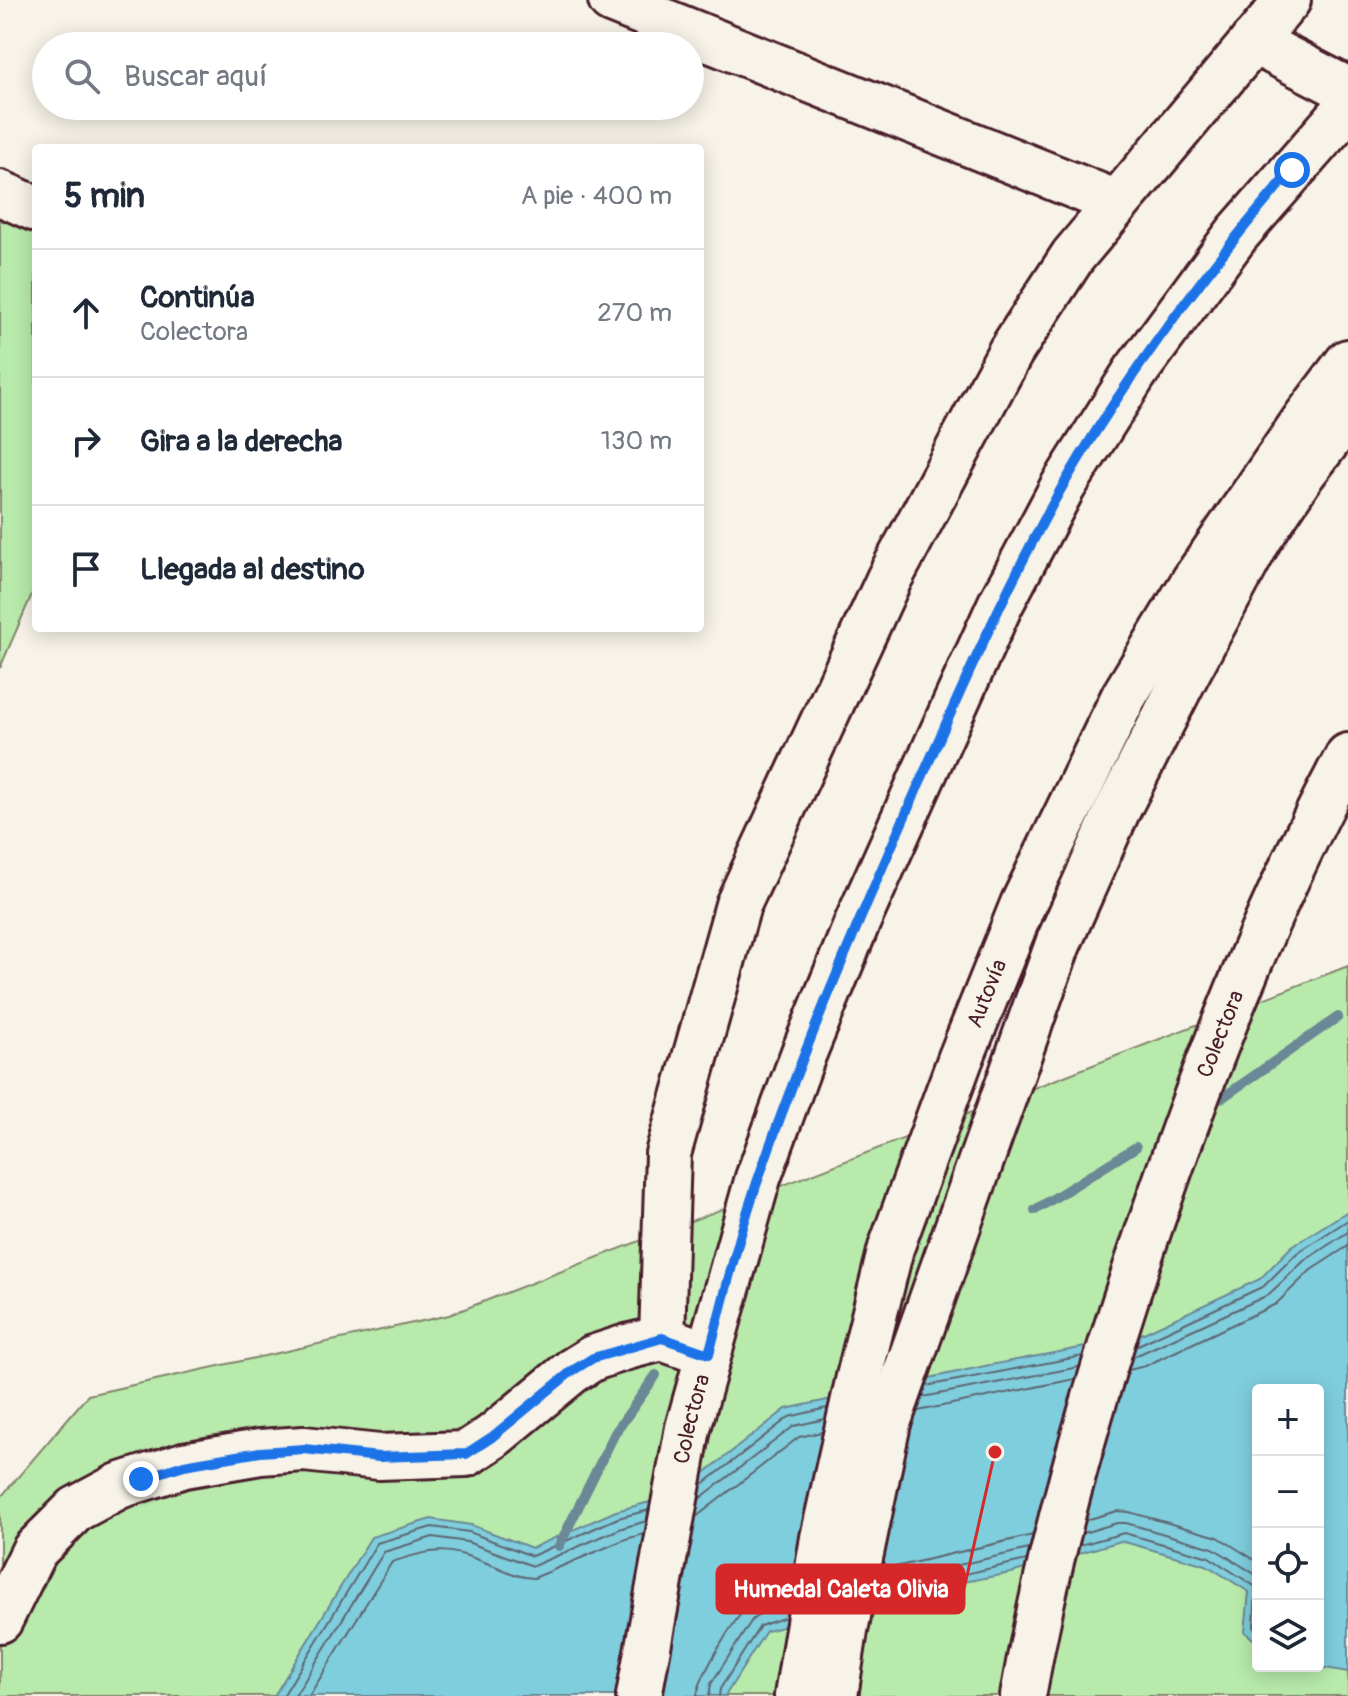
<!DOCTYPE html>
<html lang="es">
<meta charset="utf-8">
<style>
body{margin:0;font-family:Pangolin,sans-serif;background:#f6f6f7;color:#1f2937}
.controls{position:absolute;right:24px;bottom:24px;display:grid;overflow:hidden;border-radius:8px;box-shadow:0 4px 20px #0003}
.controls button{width:72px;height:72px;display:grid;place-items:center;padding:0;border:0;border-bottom:2px solid #e0e1e3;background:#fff;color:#1f2937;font:40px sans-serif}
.stop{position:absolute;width:24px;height:24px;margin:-18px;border:6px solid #1a73e8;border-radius:50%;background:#fff}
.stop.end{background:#1a73e8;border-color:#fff;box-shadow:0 2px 8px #0008}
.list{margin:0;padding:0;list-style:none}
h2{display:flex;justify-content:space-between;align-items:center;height:104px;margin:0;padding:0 32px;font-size:34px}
h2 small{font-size:26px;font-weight:400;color:#747a83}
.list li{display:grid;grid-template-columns:52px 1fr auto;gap:24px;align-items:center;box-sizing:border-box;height:128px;padding:0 32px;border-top:2px solid #e0e1e3}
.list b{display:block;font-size:30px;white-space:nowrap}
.list p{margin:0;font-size:26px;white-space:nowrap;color:#747a83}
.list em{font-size:26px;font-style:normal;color:#747a83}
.icon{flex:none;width:44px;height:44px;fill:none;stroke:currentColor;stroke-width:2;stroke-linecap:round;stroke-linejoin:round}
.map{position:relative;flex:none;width:1348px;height:1696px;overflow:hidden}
.search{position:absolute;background:#fff;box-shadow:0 4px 20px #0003;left:32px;top:32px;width:672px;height:88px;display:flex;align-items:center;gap:20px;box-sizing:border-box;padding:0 28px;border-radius:44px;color:#747a83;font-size:30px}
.panel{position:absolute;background:#fff;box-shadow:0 4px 20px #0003;left:32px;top:144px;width:672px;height:488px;border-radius:8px}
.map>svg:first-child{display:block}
.green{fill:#b8ebab;stroke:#81856b;stroke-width:2;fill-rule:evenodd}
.water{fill:#7fcedd;stroke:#6a8896;stroke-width:2}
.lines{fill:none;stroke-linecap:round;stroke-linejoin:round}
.shore{stroke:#5f6572;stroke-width:2}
.stream{stroke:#6a8896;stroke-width:10}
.minor-casing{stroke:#4a1f2b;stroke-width:50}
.minor{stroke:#f7f3e8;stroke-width:44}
.route{stroke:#1a73e8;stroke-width:10}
.labels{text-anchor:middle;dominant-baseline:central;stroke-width:7;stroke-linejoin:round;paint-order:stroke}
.street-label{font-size:22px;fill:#4a1f2b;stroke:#f7f3e8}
.leader{fill:none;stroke:#d62828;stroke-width:3}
.callout-dot{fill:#d62828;stroke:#f7f3e8;stroke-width:3}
.callout{fill:#d62828;stroke:#d62828;stroke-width:3}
.callout-label{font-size:24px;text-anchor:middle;font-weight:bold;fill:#fff}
</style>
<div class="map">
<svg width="1348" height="1696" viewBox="0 0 1348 1696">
<rect width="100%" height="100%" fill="#f7f3e8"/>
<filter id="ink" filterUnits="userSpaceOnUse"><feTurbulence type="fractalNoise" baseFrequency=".0125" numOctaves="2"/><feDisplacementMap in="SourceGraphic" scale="16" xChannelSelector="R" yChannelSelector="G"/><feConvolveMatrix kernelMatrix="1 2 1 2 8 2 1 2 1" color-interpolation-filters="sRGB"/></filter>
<g filter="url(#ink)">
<!-- green -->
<g class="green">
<path d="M0,193l36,16v376l-36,83z"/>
<path d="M1348,966v730h-1348v-198l88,-103 361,-80zM1258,1390h60v276h-60z"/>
</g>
<!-- water -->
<path class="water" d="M1348,1211v461l-33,-6h3v-276h-60v253l-13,-11 4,-40 -43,-27 -85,-24 -110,32 -64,12 -181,46 -41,65h-451l97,-159 60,-18 40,6 61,23 84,-37 60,-16 110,-86 199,-43 148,-28 127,-59 32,-33z"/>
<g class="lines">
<!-- shore -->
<g class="shore">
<path d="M1136,1346l128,-60 33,-33 51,-33"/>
<path d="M1133,1357l135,-62 36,-34 44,-29"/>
<path d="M1129,1370l16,-4 131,-62 35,-34 37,-24"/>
<path d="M926,1386l157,-30"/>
<path d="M923,1397l156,-30"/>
<path d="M918,1411l157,-32"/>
<path d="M702,1485l87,-68 38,-9"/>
<path d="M699,1499l95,-73 31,-7"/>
<path d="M696,1517l103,-80 23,-5"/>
<path d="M1086,1520l31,-9 12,1 89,25 40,25"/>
<path d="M1083,1533l34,-10h9l87,25 45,28"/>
<path d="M1080,1545l44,-12 85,24 47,30 -2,40 4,5"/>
<path d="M882,1570l151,-35"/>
<path d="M879,1583l150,-34"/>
<path d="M877,1594l150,-34"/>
<path d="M283,1696l94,-153 55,-16 37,5 63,24 86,-38 31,-8"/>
<path d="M295,1696l89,-144 49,-15 34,5 66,24 89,-38 25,-7"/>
<path d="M309,1696l83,-134c49,-16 57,-14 105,5 12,5 24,11 37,11l92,-39 18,-5"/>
<path d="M697,1696c1,-16 37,-78 50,-88 11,-9 29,-11 42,-14"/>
<path d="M709,1696l2,-12 41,-64 8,-6 27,-7"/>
<path d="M719,1696l1,-7 40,-63 26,-9"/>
</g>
<!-- stream -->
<g class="stream">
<path d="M1222,1098l116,-81"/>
<path d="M1035,1210l101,-63"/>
<path d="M559,1546l56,-113 41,-58"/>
</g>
<!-- minor casing -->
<g class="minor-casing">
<g id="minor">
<path d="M611,0l506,203"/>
<path d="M1253,41l95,49"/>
<path d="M0,193l36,16"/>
<path d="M662,1338l6,-184 70,-249 151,-326 122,-228 62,-95 215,-256"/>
<path d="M0,1620l34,-69 42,-42 43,-23 65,-21 76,-13 44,-3 75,8 87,-3 26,-17 80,-66 21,-13 34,-11 35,-9 28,10"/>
<path id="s1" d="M639,1696l49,-268 70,-250 45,-123 54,-132 82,-183 61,-135 62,-117 74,-117 101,-137 111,-127"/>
<path id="s2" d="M797,1696l26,-158 36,-161 32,-129 69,-188 63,-156 101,-208 70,-115 112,-163 42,-56"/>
<path d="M835,1696l10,-66 43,-207 170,-479 59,-133 70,-138 72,-134 44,-66 45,-59"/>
<path id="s3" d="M1023,1696c28,-159 74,-314 126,-467 55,-161 118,-323 199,-473"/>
</g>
</g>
<!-- minor -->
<use href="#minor" class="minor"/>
</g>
</g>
<g class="lines" filter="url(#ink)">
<!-- route -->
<path class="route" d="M141,1479l43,-14 76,-13 44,-3 75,8 87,-3 26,-17 80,-66 21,-13 69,-20 47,16c16,-60 30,-121 51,-180 43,-124 95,-245 148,-365 48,-108 95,-217 153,-320 65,-113 146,-220 231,-319"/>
</g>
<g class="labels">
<!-- street labels -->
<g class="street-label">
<text stroke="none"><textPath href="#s2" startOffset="730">Autovía</textPath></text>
<text stroke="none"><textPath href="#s3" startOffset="692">Colectora</textPath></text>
<text stroke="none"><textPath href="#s1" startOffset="282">Colectora</textPath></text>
</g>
</g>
<!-- callouts -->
<path class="leader" d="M995 1452L964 1589"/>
<circle class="callout-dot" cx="995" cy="1452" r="8"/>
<rect class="callout" x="717" y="1565" width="247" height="48" rx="8"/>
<g class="callout-label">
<text x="841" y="1597">Humedal Caleta Olivia</text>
</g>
</svg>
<div class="controls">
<button>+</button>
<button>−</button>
<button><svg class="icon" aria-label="locate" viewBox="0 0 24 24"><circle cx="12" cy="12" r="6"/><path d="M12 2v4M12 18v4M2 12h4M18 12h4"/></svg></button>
<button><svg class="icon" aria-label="layers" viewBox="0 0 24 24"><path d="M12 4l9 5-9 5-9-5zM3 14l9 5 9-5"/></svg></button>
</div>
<div class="stop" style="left:1292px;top:170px"></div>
<div class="stop end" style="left:141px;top:1479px"></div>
<div class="search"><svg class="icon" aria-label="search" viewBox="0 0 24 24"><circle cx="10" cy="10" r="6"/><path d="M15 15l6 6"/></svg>Buscar aquí</div>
<section class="panel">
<h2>5 min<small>A pie · 400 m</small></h2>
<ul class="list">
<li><svg class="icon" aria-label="ahead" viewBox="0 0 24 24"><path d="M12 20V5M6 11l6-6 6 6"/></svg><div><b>Continúa</b><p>Colectora</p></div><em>270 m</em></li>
<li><svg class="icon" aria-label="right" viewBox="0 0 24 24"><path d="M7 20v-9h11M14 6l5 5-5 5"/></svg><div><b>Gira a la derecha</b></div><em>130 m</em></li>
<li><svg class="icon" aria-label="arrive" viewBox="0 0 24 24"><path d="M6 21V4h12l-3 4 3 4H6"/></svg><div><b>Llegada al destino</b></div></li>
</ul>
</section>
</div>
